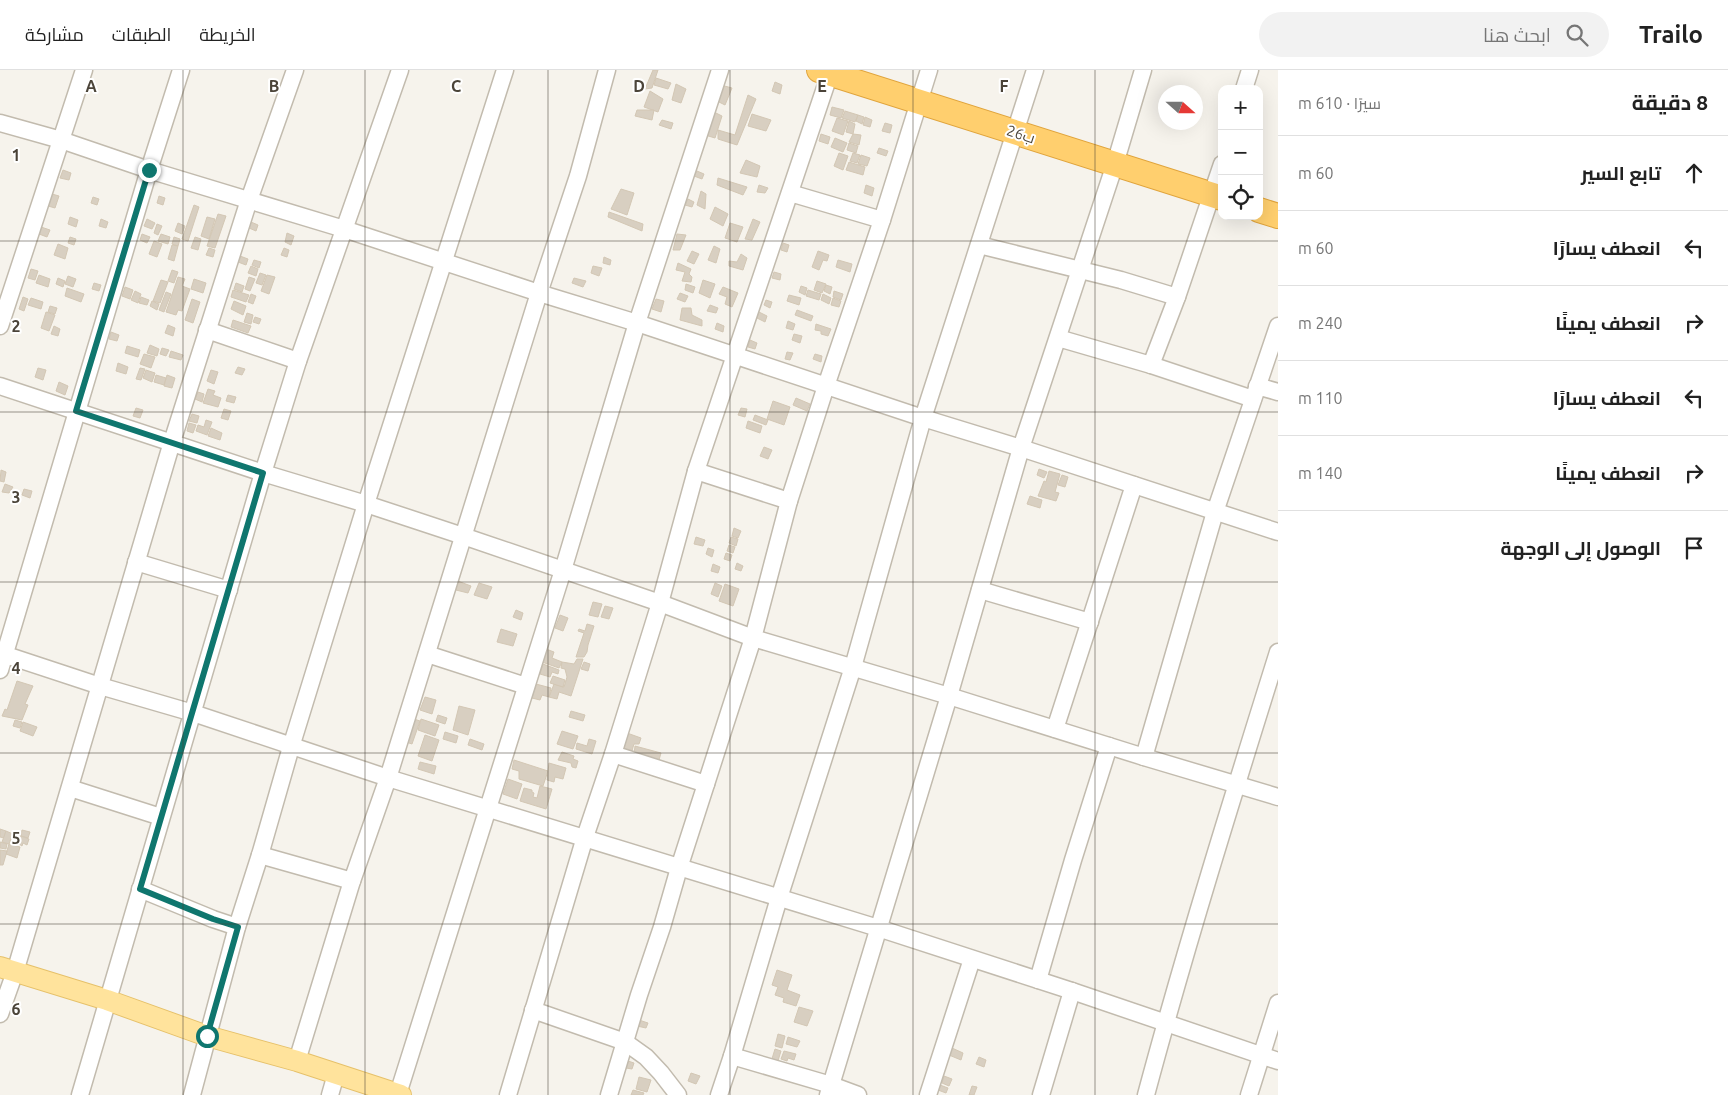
<!DOCTYPE html>
<html lang="ar">
<meta charset="utf-8">
<style>
body{margin:0;font-family:Ubuntu,Cairo,sans-serif;background:#f2f2f2;color:#222;direction:rtl}
.controls{position:absolute;right:15px;top:15px;display:grid;overflow:hidden;border-radius:10px;box-shadow:0 5px 20px #0002}
.controls button{width:45px;height:45px;display:grid;place-items:center;padding:0;border:0;border-bottom:1px solid #e0e0e0;background:#fff;color:#222;font:25px sans-serif}
.compass{position:absolute;left:1158px;top:15px;width:45px;height:45px;border-radius:50%;background:#fff;box-shadow:0 5px 20px #0002;rotate:111deg}
.stop{position:absolute;width:15px;height:15px;margin:-11px;border:4px solid #0f766e;border-radius:50%;background:#fff}
.stop.end{background:#0f766e;border-color:#fff;box-shadow:0 1px 5px #0008}
.list{margin:0;padding:0;list-style:none}
h2{display:flex;justify-content:space-between;align-items:center;height:65px;margin:0;padding:0 20px;font-size:21px}
h2 small{font-size:16px;font-weight:400;color:#767676}
.list li{display:grid;grid-template-columns:32px 1fr auto;gap:15px;align-items:center;box-sizing:border-box;height:75px;padding:0 20px;border-top:1px solid #e0e0e0}
.list b{display:block;font-size:19px;white-space:nowrap}
.list em{font-size:16px;font-style:normal;color:#767676}
.icon{flex:none;width:28px;height:28px;fill:none;stroke:currentColor;stroke-width:2;stroke-linecap:round;stroke-linejoin:round}
.map{position:relative;flex:none;width:1278px;height:1025px;overflow:hidden;direction:ltr}
header{display:flex;align-items:center;gap:30px;box-sizing:border-box;height:70px;padding:0 25px;background:#fff;border-bottom:1px solid #e0e0e0}
header strong{font-size:24px}
nav{display:flex;gap:28px;margin-inline-start:auto;font-size:18px}
.search{width:350px;height:45px;background:#f2f2f2;display:flex;align-items:center;gap:12px;box-sizing:border-box;padding:0 18px;border-radius:28px;color:#767676;font-size:19px}
main{display:flex}
aside{flex:1;background:#fff}
.map>svg:first-child{display:block}
.building{fill:#d8cfc1;stroke:#d3c7b4}
.lines{fill:none;stroke-linecap:round;stroke-linejoin:round}
.minor-casing{stroke:#c2bbae;stroke-width:19}
.major-casing{stroke:#e6c16a;stroke-width:22}
.highway-casing{stroke:#e0a43c;stroke-width:26}
.minor{stroke:#fff;stroke-width:16}
.major{stroke:#ffe39c;stroke-width:20}
.highway{stroke:#ffcf6e;stroke-width:24}
.route{stroke:#0f766e;stroke-width:6}
.grid{fill:none;stroke:#4b4439;stroke-width:1;stroke-opacity:0.55}
.labels{text-anchor:middle;dominant-baseline:central;stroke-width:4;stroke-linejoin:round;paint-order:stroke}
.street-label{font-size:15px;fill:#4b4439;stroke:#fff}
.grid-label{font-size:16px;text-anchor:middle;font-weight:bold;fill:#4b4439;stroke:#fff;stroke-width:4;stroke-linejoin:round;paint-order:stroke}
</style>
<header>
<strong>Trailo</strong>
<div class="search"><svg class="icon" aria-label="search" viewBox="0 0 24 24"><circle cx="10" cy="10" r="6"/><path d="M15 15l6 6"/></svg>ابحث هنا</div>
<nav><a>الخريطة</a><a>الطبقات</a><a>مشاركة</a></nav>
</header>
<main>
<aside>
<h2>8 دقيقة<small>سيرًا · 610 m</small></h2>
<ul class="list">
<li><svg class="icon" aria-label="ahead" viewBox="0 0 24 24"><path d="M12 20V5M6 11l6-6 6 6"/></svg><div><b>تابع السير</b></div><em>60 m</em></li>
<li><svg class="icon" aria-label="left" viewBox="0 0 24 24"><path d="M17 20v-9H6M10 6l-5 5 5 5"/></svg><div><b>انعطف يسارًا</b></div><em>60 m</em></li>
<li><svg class="icon" aria-label="right" viewBox="0 0 24 24"><path d="M7 20v-9h11M14 6l5 5-5 5"/></svg><div><b>انعطف يمينًا</b></div><em>240 m</em></li>
<li><svg class="icon" aria-label="left" viewBox="0 0 24 24"><path d="M17 20v-9H6M10 6l-5 5 5 5"/></svg><div><b>انعطف يسارًا</b></div><em>110 m</em></li>
<li><svg class="icon" aria-label="right" viewBox="0 0 24 24"><path d="M7 20v-9h11M14 6l5 5-5 5"/></svg><div><b>انعطف يمينًا</b></div><em>140 m</em></li>
<li><svg class="icon" aria-label="arrive" viewBox="0 0 24 24"><path d="M6 21V4h12l-3 4 3 4H6"/></svg><div><b>الوصول إلى الوجهة</b></div></li>
</ul>
</aside>
<div class="map">
<svg width="1278" height="1025" viewBox="0 0 1278 1025">
<rect width="100%" height="100%" fill="#f6f3ec"/>
<!-- building -->
<g class="building">
<path d="M653,0h5l-6,18 -7,1z"/>
<path d="M656,8l15,5 -3,6 -14,-4z"/>
<path d="M775,12l7,3 -2,9 -8,-3z"/>
<path d="M676,14l10,5 -5,14 -9,-3z"/>
<path d="M721,15l11,3 -7,17 -10,-5z"/>
<path d="M650,21l13,8 -5,13 -14,-5z"/>
<path d="M748,25l8,4 -19,46 -19,-6v-9l17,5z"/>
<path d="M832,37l12,3 -3,8 -11,-3z"/>
<path d="M637,40h17l-2,10 -17,-4z"/>
<path d="M712,41l10,5 -7,22 -10,-3z"/>
<path d="M845,41l13,4 -3,7 -13,-4z"/>
<path d="M752,44l19,6 -5,11 -18,-5z"/>
<path d="M858,45l6,2 -2,7 -6,-3z"/>
<path d="M865,47l7,3 -2,7 -7,-2z"/>
<path d="M837,48l11,3 -5,14 -11,-4z"/>
<path d="M662,50l11,3 -2,6 -12,-4z"/>
<path d="M849,51l6,3 -2,10 -7,-2z"/>
<path d="M885,53l7,2 -2,8 -8,-2z"/>
<path d="M821,64l9,3 -2,7 -9,-3z"/>
<path d="M853,64l8,1 -2,10 -10,-3z"/>
<path d="M835,68l12,5 -4,9 -12,-5z"/>
<path d="M849,73l9,3 -2,7 -9,-3z"/>
<path d="M879,78l9,3 -2,5 -9,-3z"/>
<path d="M839,83l9,3 -5,14 -9,-4z"/>
<path d="M853,83l7,2 -3,8 -7,-2z"/>
<path d="M861,85l9,3 -3,8 -9,-2z"/>
<path d="M746,90l14,6 -3,11 -17,-4z"/>
<path d="M849,92l16,5 -2,8 -17,-5z"/>
<path d="M63,100l8,3 -2,7 -9,-2z"/>
<path d="M697,101l7,3 -2,5 -8,-3z"/>
<path d="M718,108l29,9 -4,8 -26,-10z"/>
<path d="M759,115l9,3 -3,5 -8,-1z"/>
<path d="M866,115l8,3 -2,8 -8,-3z"/>
<path d="M621,119l13,4 -7,22 -16,-6z"/>
<path d="M701,121l5,3 -1,15 -8,-4z"/>
<path d="M52,124l7,2 -4,12 -7,-2z"/>
<path d="M159,126l6,2 -2,7 -6,-2z"/>
<path d="M93,127l6,2 -2,6 -6,-2z"/>
<path d="M688,129l6,3 -2,5 -7,-2z"/>
<path d="M194,135l5,2 -11,34 -6,-2z"/>
<path d="M715,137l13,7 -5,12 -13,-7z"/>
<path d="M609,142l34,12 -1,7 -34,-14z"/>
<path d="M218,144l8,2 -11,32 -8,-2z"/>
<path d="M70,147l8,3 -2,7 -8,-3z"/>
<path d="M207,147l8,2 -6,20 -8,-3z"/>
<path d="M101,149l7,3 -2,6 -7,-2z"/>
<path d="M147,149l8,4 -3,6 -8,-3z"/>
<path d="M753,149l7,3 -8,18 -7,-1z"/>
<path d="M251,152l7,3 -2,6 -7,-3z"/>
<path d="M178,153l7,3 -3,8 -7,-3z"/>
<path d="M730,153l13,4 -6,15 -12,-4z"/>
<path d="M157,154l5,2 -4,9 -4,-2z"/>
<path d="M41,157l9,3 -3,7 -8,-3z"/>
<path d="M287,163l7,3 -3,9 -6,-3z"/>
<path d="M142,164l8,3 -3,6 -7,-3z"/>
<path d="M161,164l9,3 -2,7 -10,-3z"/>
<path d="M677,164l9,1 -6,15h-7z"/>
<path d="M70,167l6,2 -2,6 -6,-2z"/>
<path d="M174,167l6,2 -2,7 -6,-2z"/>
<path d="M195,167l6,2 -3,11 -7,-2z"/>
<path d="M154,171l8,3 -5,13 -8,-3z"/>
<path d="M783,173l6,2 -2,7 -6,-2z"/>
<path d="M58,174l10,4 -3,11 -11,-4z"/>
<path d="M172,175l6,1 -4,15 -6,-2z"/>
<path d="M714,176l6,3 -4,14 -8,-3z"/>
<path d="M209,178l6,2 -2,7 -7,-2z"/>
<path d="M284,178l5,2 -2,7 -6,-2z"/>
<path d="M692,181l7,3 -5,10 -7,-3z"/>
<path d="M818,181l11,4 -2,6 -4,-1 -4,10 -7,-3z"/>
<path d="M741,184l6,4 -4,12 -14,-4v-5l8,1z"/>
<path d="M240,186l8,3 -2,6 -8,-3z"/>
<path d="M604,187l7,3 -1,5 -7,-2z"/>
<path d="M254,190l7,2 -2,6 -7,-3z"/>
<path d="M838,190l14,4 -2,8 -14,-5z"/>
<path d="M678,193l13,6 -2,5 3,3 -1,5 -9,-1 3,-9 -9,-2z"/>
<path d="M251,196l7,3 -2,7 -8,-3z"/>
<path d="M593,196l9,2 -3,8 -8,-3z"/>
<path d="M31,199l7,2 -3,9 -7,-2z"/>
<path d="M172,200l6,2 -4,11 -6,-2z"/>
<path d="M774,202l7,2 -1,6 -8,-2z"/>
<path d="M260,203l6,2 -4,10 -6,-2z"/>
<path d="M39,205l11,4 -2,8 -12,-4z"/>
<path d="M267,205l8,2 -6,17 -8,-3z"/>
<path d="M68,206l8,3 -3,8 -8,-3z"/>
<path d="M178,207l7,2 -3,7 8,3 -8,22 -4,-1 -2,5 -10,-3z"/>
<path d="M249,207l6,2 -5,12 -5,-2z"/>
<path d="M58,208l7,3 -2,6 -7,-3z"/>
<path d="M574,208l12,3 -3,6 -11,-4z"/>
<path d="M194,209l12,4 -3,10 -12,-4z"/>
<path d="M161,210l7,2 -8,21 -7,-2z"/>
<path d="M703,210l12,4 -5,14 -11,-5z"/>
<path d="M817,211l9,3 -4,9 -8,-3z"/>
<path d="M94,213l7,2 -2,6 -7,-2z"/>
<path d="M236,213l8,3 -2,6 -8,-3z"/>
<path d="M686,214l9,3 -2,6 -8,-3z"/>
<path d="M826,215l6,2 -2,7 -6,-3z"/>
<path d="M801,216l6,2 -2,7 -6,-3z"/>
<path d="M125,217l8,3 -3,9 -8,-3z"/>
<path d="M723,217l15,6 -6,14 -7,-3 2,-7 -8,-3z"/>
<path d="M67,218l17,6 -3,8 -16,-6z"/>
<path d="M233,220l16,5 -3,7 -15,-5z"/>
<path d="M808,220l13,4 -2,6 -13,-4z"/>
<path d="M135,221l6,3 -3,9 -7,-3z"/>
<path d="M834,221l9,3 -2,6 -8,-3z"/>
<path d="M166,222l5,2 -7,18 -5,-2z"/>
<path d="M680,223l8,3 -3,6 -8,-3z"/>
<path d="M251,224l5,2 -3,8 -5,-2z"/>
<path d="M823,224l8,4 -2,6 -8,-4z"/>
<path d="M789,225l12,3 -2,7 -12,-4z"/>
<path d="M23,227l5,2 -4,12 -5,-2z"/>
<path d="M141,227l8,3 -2,5 -8,-2z"/>
<path d="M31,228l12,4 -2,7 -13,-4z"/>
<path d="M833,228l8,3 -2,6 -8,-2z"/>
<path d="M192,229l8,3 -7,21 -8,-3z"/>
<path d="M656,229l8,2 -3,11 -9,-3z"/>
<path d="M766,230l6,2 -2,6 -6,-3z"/>
<path d="M152,231l7,3 -2,6 -7,-4z"/>
<path d="M234,231l12,5 -3,9 -12,-6z"/>
<path d="M710,235l8,3 -2,5 -9,-2z"/>
<path d="M50,236l7,2 -2,6 -7,-2z"/>
<path d="M682,238h9l1,7 10,5v6l-22,-6z"/>
<path d="M797,240l16,6 -2,5 -16,-6z"/>
<path d="M46,242l9,3 -6,16 -8,-3z"/>
<path d="M759,242l8,4 -2,6 -8,-4z"/>
<path d="M247,243l6,2 -2,9 -7,-2z"/>
<path d="M255,247l6,2 -2,5 -6,-2z"/>
<path d="M233,250l18,6 -3,7 -17,-6z"/>
<path d="M788,251l7,3 -2,6 -7,-2z"/>
<path d="M717,253l7,3 -1,6 -8,-3z"/>
<path d="M816,254l15,5 -3,7 -7,-2v-3l-6,-1z"/>
<path d="M168,255l7,3 -2,8 -8,-3z"/>
<path d="M54,256l6,3 -2,7 -7,-2z"/>
<path d="M111,262l8,3 -2,6 -8,-2z"/>
<path d="M794,264l8,2 -2,7 -8,-3z"/>
<path d="M750,270l7,3 -2,6 -7,-2z"/>
<path d="M150,275l9,4 -2,7 -10,-3z"/>
<path d="M127,276l13,4 -2,7 -13,-4z"/>
<path d="M162,278l7,2 -3,6 -6,-2z"/>
<path d="M171,281l12,4 -2,5 -12,-3z"/>
<path d="M787,282l6,1 -3,7 -5,-1z"/>
<path d="M144,284l11,3 -4,11 -11,-4z"/>
<path d="M815,284l7,2 -1,6 -8,-3z"/>
<path d="M118,293l10,4 -2,7 -10,-3z"/>
<path d="M238,297l7,2 -3,6 -7,-2z"/>
<path d="M38,298l8,2 -3,10 -8,-3z"/>
<path d="M140,298l5,1 -4,11 -5,-1z"/>
<path d="M146,300l9,3 -3,9 -9,-4z"/>
<path d="M211,300l7,2 -4,12 -7,-3z"/>
<path d="M156,305l10,3 -2,7 -10,-3z"/>
<path d="M167,305l8,3 -3,10 -8,-2z"/>
<path d="M59,312l9,4 -3,9 -9,-4z"/>
<path d="M208,319l7,2 -2,4 8,3 -3,9 -15,-4z"/>
<path d="M198,322l6,2 -2,8 -7,-3z"/>
<path d="M228,325l8,2 -2,6 -8,-2z"/>
<path d="M796,328l14,6 -3,7 -14,-6z"/>
<path d="M773,331l17,6 -6,18 -17,-6z"/>
<path d="M136,338l7,2 -3,8 -7,-2z"/>
<path d="M741,338l6,1 -2,8 -7,-2z"/>
<path d="M224,339l7,2 -3,9 -7,-2z"/>
<path d="M192,344l7,2 -2,7 -8,-2z"/>
<path d="M755,345l13,5 -2,5 -13,-5z"/>
<path d="M206,350l6,2 -5,13 -11,-4 2,-6 6,2z"/>
<path d="M748,351l14,5 -2,7 -14,-5z"/>
<path d="M189,353l7,2 -3,8 -6,-2z"/>
<path d="M211,358l11,5 -2,7 -12,-4z"/>
<path d="M764,377l8,3 -4,9 -8,-3z"/>
<path d="M1039,399l8,3 -3,6 -7,-3z"/>
<path d="M1,400l5,2 -2,10 -4,-1z"/>
<path d="M1049,401l11,3 -5,18 4,1 -3,8 -18,-5 6,-15 2,1z"/>
<path d="M1062,405l6,2 -3,10 -7,-2z"/>
<path d="M5,414l8,3 -4,6 -7,-1z"/>
<path d="M24,419l8,2 -2,7 -8,-3z"/>
<path d="M1030,426l12,4 -2,8 -13,-4z"/>
<path d="M734,458l7,3 -3,7 -6,-2z"/>
<path d="M696,467l9,3 -2,6 -9,-2z"/>
<path d="M731,467l7,2 -2,7 -7,-3z"/>
<path d="M729,475l6,2 -2,6 -6,-2z"/>
<path d="M708,478l6,2 -2,7 -6,-3z"/>
<path d="M726,483l6,2 -2,6 -6,-2z"/>
<path d="M737,493l6,3 -2,5 -6,-2z"/>
<path d="M713,494l7,3 -2,6 -7,-2z"/>
<path d="M455,510l16,6 -3,7 -16,-4z"/>
<path d="M479,513l13,4 -5,12 -13,-4z"/>
<path d="M715,513l7,3 -4,11 -7,-3z"/>
<path d="M725,514l14,5 -6,17 -14,-5z"/>
<path d="M593,532l9,2 -4,13 -9,-2z"/>
<path d="M605,536l8,2 -4,11 -8,-2z"/>
<path d="M516,540l7,3 -2,7 -8,-3z"/>
<path d="M560,545l8,3 -5,13 -8,-3z"/>
<path d="M587,554l7,2 -6,19 -1,7 -3,5h-8l8,-24 -6,-2 1,-2 6,2z"/>
<path d="M501,559l16,5 -4,12 -16,-4z"/>
<path d="M546,579l8,3 -2,6 10,4 -3,6 -17,-6z"/>
<path d="M577,589h6l-12,37 -12,-4 -2,7 -8,-2 5,-13 10,3 3,-10 -2,-8 -4,-1 1,-6 12,2z"/>
<path d="M584,592l6,2 -2,7 -7,-2z"/>
<path d="M543,594l16,6 -1,4 -6,-2 -2,5 -10,-3z"/>
<path d="M553,606l12,4 -2,7 -13,-4z"/>
<path d="M17,611l16,5 -8,18 3,1 -6,15 -20,-4 3,-7 2,1z"/>
<path d="M536,614l15,4 -2,9 -7,-2 -2,5 -8,-2z"/>
<path d="M425,627l11,3 -4,14 -12,-4z"/>
<path d="M459,636l16,4 -7,25 -15,-5z"/>
<path d="M571,641l14,4 -2,6 -14,-4z"/>
<path d="M438,645l9,3 -2,6 -9,-3z"/>
<path d="M411,648l9,3 -8,23 -9,-3z"/>
<path d="M421,649l18,6 -4,11 -17,-6z"/>
<path d="M15,650l7,2 -2,6 -7,-2z"/>
<path d="M23,652l14,5 -4,9 -13,-5z"/>
<path d="M562,661l16,5 -5,13 -16,-5z"/>
<path d="M445,662l13,4 -2,7 -13,-4z"/>
<path d="M627,663l14,5 -2,6h-5l-3,10 -10,-3z"/>
<path d="M425,665l14,5 -7,21 -14,-5z"/>
<path d="M470,669l14,5 -2,6 -14,-5z"/>
<path d="M589,669l7,2 -4,13 -16,-5 1,-6 10,3z"/>
<path d="M635,676l26,7 -2,7 -25,-6z"/>
<path d="M562,682l12,4 -1,3 5,2 -2,7 -4,-1 -1,-4 -13,-3z"/>
<path d="M514,690l34,11 -5,15 -24,-7v-8l-7,-2z"/>
<path d="M420,692l16,4 -2,8 -16,-5z"/>
<path d="M549,693l17,5 -3,11 -8,-2 -1,5 -7,-2z"/>
<path d="M508,709l14,5 -5,15 -14,-5z"/>
<path d="M540,716l12,3 -6,20 -26,-8 4,-13 8,2v2l2,1 -1,4 4,1z"/>
<path d="M0,759l6,2 -2,7 -4,-1z"/>
<path d="M22,760l8,2 -2,6 -7,-2z"/>
<path d="M6,761l7,3 -4,10 -7,-2z"/>
<path d="M13,764l8,2 -2,8 -9,-3z"/>
<path d="M21,766l8,3 -2,6 -4,-2 -1,3 -3,-2z"/>
<path d="M0,772l7,2 -1,5 -6,-1z"/>
<path d="M9,774l11,3 -3,11 -11,-4z"/>
<path d="M0,780l7,1 -4,14h-3z"/>
<path d="M777,900l15,5 -5,15 13,5 -4,11 -13,-4 1,-4 -9,-3 3,-8 -6,-2z"/>
<path d="M799,937l14,4 -6,15 -13,-4z"/>
<path d="M639,950l9,3 -2,5 -9,-2z"/>
<path d="M778,964l7,2 -3,12 -7,-2z"/>
<path d="M788,967l12,4 -3,6 -11,-3z"/>
<path d="M952,978l11,5 -2,7 -12,-5z"/>
<path d="M775,979l6,2 -4,13 -6,-2z"/>
<path d="M784,981l12,3 -2,6 -6,-2 -1,3 -6,-2z"/>
<path d="M979,987l7,3 -2,7 -8,-3z"/>
<path d="M628,991l6,2 -2,6 -6,-1z"/>
<path d="M691,1003l9,3 -4,8 -8,-3z"/>
<path d="M944,1006l8,3 -3,7 -7,-3z"/>
<path d="M639,1007l12,3 -4,12 -11,-3z"/>
<path d="M940,1015l8,3 -2,5 -8,-3z"/>
<path d="M972,1016l5,1 -3,8h-5z"/>
<path d="M633,1020l11,3 -1,2h-12z"/>
</g>
<g class="lines">
<!-- minor casing -->
<g class="minor-casing">
<g id="minor">
<path d="M1244,19l6,-19"/>
<path d="M0,53l61,17 88,30 195,59 195,64 98,30 286,95 98,30 257,84"/>
<path d="M790,123l92,27"/>
<path d="M979,175l142,35 56,17"/>
<path d="M0,256l84,-256"/>
<path d="M207,260l91,31"/>
<path d="M1058,268l93,27 102,34"/>
<path d="M1151,295l26,-68 45,-133"/>
<path d="M0,316l263,87 103,31 97,32 197,67 93,35 196,58 195,61 134,40"/>
<path d="M1257,316l21,6"/>
<path d="M696,401l93,30"/>
<path d="M136,492l93,28"/>
<path d="M980,520l110,32"/>
<path d="M0,583l100,33 93,27 195,65 490,150 194,63 206,70"/>
<path d="M427,584l99,32"/>
<path d="M0,600l149,-500 32,-100"/>
<path d="M1055,659l79,-244"/>
<path d="M613,684l93,30"/>
<path d="M1144,687l71,-245 63,-186"/>
<path d="M70,718l91,29"/>
<path d="M260,785l92,26"/>
<path d="M140,819l73,30 24,8"/>
<path d="M1038,910l35,-120 36,-114"/>
<path d="M533,940l92,32 21,15 15,16 17,22"/>
<path d="M0,944l15,-42 157,-530 77,-242 46,-130"/>
<path d="M732,986l99,29 27,10"/>
<path d="M297,991l55,-180 36,-103 151,-485 39,-117 29,-106"/>
<path d="M398,1024l165,-524 74,-247 83,-253"/>
<path d="M80,1025l183,-622 35,-112 102,-291"/>
<path d="M192,1025l45,-168 23,-72 31,-108 75,-243 139,-434"/>
<path d="M330,1025l6,-21"/>
<path d="M508,1025l77,-258 28,-83 47,-151 36,-132 135,-401"/>
<path d="M609,1025l30,-100 23,-68 17,-59 74,-230 36,-137 37,-115 56,-166 47,-150"/>
<path d="M719,1025l13,-39 47,-158 74,-231 70,-249 112,-348"/>
<path d="M828,1025l121,-399 72,-248 94,-284 28,-94"/>
<path d="M928,1025l44,-136"/>
<path d="M1041,1025l31,-104"/>
<path d="M1146,1025c40,-149 86,-296 132,-443"/>
<path d="M1249,1025l29,-92"/>
</g>
</g>
<!-- major casing -->
<g class="major-casing">
<path id="major" d="M0,897l107,33 100,36 90,25 104,34"/>
</g>
<!-- highway casing -->
<g class="highway-casing">
<g id="highway">
<path d="M819,0l403,128"/>
<path d="M1259,140l19,6"/>
</g>
</g>
<!-- minor -->
<use href="#minor" class="minor"/>
<!-- major -->
<use href="#major" class="major"/>
<!-- highway -->
<use href="#highway" class="highway"/>
</g>
<g class="lines">
<!-- route -->
<path class="route" d="M149,100l-73,241 187,62 -123,416 73,30 25,8 -31,109"/>
</g>
<!-- grid -->
<path class="grid" d="M183,0v1025M365,0v1025M548,0v1025M730,0v1025M913,0v1025M1095,0v1025M0,171h1278M0,342h1278M0,512h1278M0,683h1278M0,854h1278"/>
<g class="labels">
<!-- street labels -->
<g class="street-label">
<text transform="translate(1021 64) rotate(18)">26ب</text>
</g>
</g>
<g class="grid-label">
<text x="91" y="22">A</text>
<text x="274" y="22">B</text>
<text x="456" y="22">C</text>
<text x="639" y="22">D</text>
<text x="822" y="22">E</text>
<text x="1004" y="22">F</text>
<text x="16" y="91">1</text>
<text x="16" y="262">2</text>
<text x="16" y="433">3</text>
<text x="16" y="604">4</text>
<text x="16" y="774">5</text>
<text x="16" y="945">6</text>
</g>
</svg>
<div class="controls">
<button>+</button>
<button>−</button>
<button><svg class="icon" aria-label="locate" viewBox="0 0 24 24"><circle cx="12" cy="12" r="6"/><path d="M12 2v4M12 18v4M2 12h4M18 12h4"/></svg></button>
</div>
<svg class="compass" viewBox="-18 -18 36 36"><path d="M0-13l5 13h-10z" fill="#e53935"/><path d="M0 13l5-13h-10z" fill="#767676"/></svg>
<div class="stop" style="left:207px;top:966px"></div>
<div class="stop end" style="left:149px;top:100px"></div>
</div>
</main>
